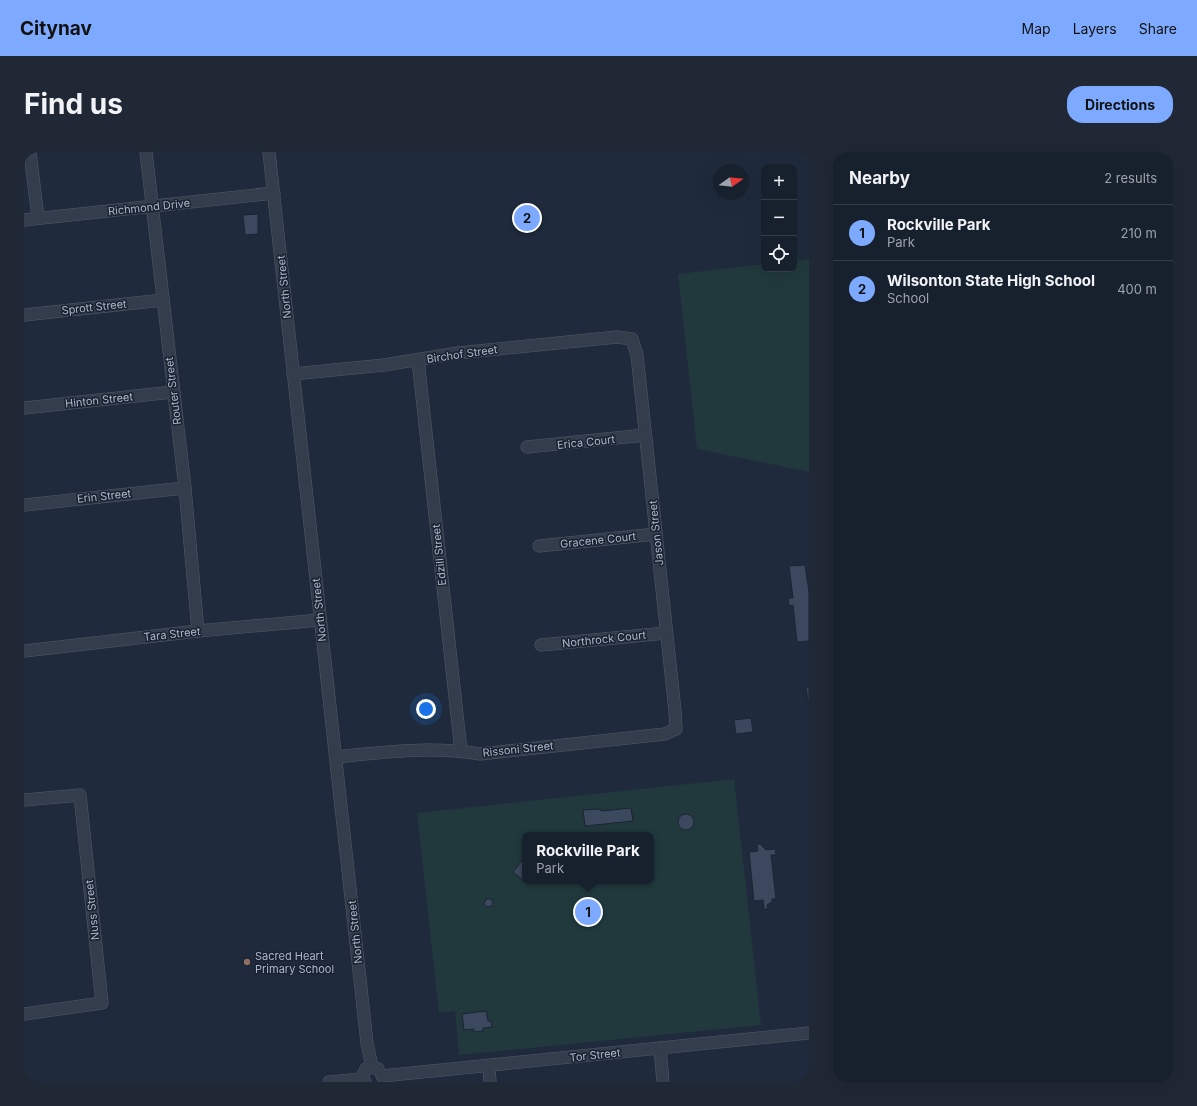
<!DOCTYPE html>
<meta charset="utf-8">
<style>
body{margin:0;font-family:Inter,sans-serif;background:#202835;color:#f1f3f6}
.controls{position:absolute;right:12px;top:12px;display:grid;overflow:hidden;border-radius:8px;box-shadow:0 4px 16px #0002}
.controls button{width:36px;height:36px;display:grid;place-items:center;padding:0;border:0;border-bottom:1px solid #363e49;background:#17202d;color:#f1f3f6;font:20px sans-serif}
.compass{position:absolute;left:689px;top:12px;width:36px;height:36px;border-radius:50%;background:#17202d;box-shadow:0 4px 16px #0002;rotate:75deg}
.you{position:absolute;left:402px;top:557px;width:14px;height:14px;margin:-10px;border:3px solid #fff;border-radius:50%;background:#1a73e8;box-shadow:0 0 0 6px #1a73e833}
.badge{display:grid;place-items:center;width:26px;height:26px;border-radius:50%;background:#7daaff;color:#111;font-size:13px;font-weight:700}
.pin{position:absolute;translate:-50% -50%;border:2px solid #fff;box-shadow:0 1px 4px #0006}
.popup{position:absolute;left:498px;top:680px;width:132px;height:52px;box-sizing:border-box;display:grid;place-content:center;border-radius:8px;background:#17202d;filter:drop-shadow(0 1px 3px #0005);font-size:13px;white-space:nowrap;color:#9ea3aa}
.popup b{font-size:15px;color:#f1f3f6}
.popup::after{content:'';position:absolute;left:50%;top:100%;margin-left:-8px;border:8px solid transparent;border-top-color:#17202d}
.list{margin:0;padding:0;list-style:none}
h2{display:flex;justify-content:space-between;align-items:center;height:52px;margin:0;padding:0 16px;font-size:17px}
h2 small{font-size:13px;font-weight:400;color:#9ea3aa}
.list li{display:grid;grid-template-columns:26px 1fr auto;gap:12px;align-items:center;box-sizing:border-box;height:56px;padding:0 16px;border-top:1px solid #363e49}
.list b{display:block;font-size:15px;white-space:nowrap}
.list p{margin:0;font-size:13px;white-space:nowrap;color:#9ea3aa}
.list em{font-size:13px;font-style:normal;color:#9ea3aa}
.icon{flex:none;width:22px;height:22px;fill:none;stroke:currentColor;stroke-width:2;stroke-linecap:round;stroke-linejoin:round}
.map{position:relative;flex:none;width:785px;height:930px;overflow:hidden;border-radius:16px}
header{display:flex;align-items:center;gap:24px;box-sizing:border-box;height:56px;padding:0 20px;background:#7daaff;color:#111}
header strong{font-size:19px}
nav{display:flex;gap:22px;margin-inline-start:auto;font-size:14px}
.intro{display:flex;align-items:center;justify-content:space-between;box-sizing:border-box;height:96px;padding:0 24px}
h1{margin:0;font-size:28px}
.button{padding:10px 18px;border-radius:16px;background:#7daaff;color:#111;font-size:14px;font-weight:700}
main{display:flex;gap:24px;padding:0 24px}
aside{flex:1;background:#17202d;border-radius:16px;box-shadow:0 4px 16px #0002}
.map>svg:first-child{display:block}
.green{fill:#21393d;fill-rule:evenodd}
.building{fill:#3b485d;stroke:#1b2433}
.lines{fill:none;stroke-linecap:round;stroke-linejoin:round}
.minor-casing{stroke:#515a6a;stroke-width:13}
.minor{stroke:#333d4c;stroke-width:12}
.education-dot{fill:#8d6e63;stroke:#192231;stroke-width:1.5}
.labels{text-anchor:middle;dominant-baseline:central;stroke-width:3;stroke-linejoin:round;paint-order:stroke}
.street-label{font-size:11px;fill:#aeb7c9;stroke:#192231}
.poi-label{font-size:11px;fill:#aeb7c9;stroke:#192231;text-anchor:start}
</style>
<header>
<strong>Citynav</strong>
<nav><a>Map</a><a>Layers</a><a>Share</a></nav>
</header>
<div class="intro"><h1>Find us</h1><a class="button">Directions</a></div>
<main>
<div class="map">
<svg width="785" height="930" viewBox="0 0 785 930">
<rect width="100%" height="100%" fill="#1f2b3c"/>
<!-- green -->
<g class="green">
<path d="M785,107v213l-112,-23 -19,-175 86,-10v5h30v-8z"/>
<path d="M710,627l27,246 -302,30 -4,-44 -16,2 -22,-200zM501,683h126v46h-126z"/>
</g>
<!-- building -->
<g class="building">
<path d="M234,62v20l-13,1 -2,-20z"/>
<path d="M781,413l4,27v49l-12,1 -4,-37 -4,1 -1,-8h5l-4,-32z"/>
<path d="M782,535h3v15h-1z"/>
<path d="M727,566l2,14 -17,2 -2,-14z"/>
<path d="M607,656l2,13 -48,5 -2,-16 18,-1v2z"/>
<circle cx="662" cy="670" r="8"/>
<path d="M733,692h4l1,2 4,4 9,-1 1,6h-5l5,44h-4v3l-5,3 1,4h-4l-1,-9 -9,1 -5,-49 9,-1z"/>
<path d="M501,705v23l-1,1 -11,-9z"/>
<path d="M462,747h5l2,3 -1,4 -5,1 -3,-3z"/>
<path d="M462,859l2,10h3l1,6 -9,1v3l-9,1v-3l-10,1 -2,-16z"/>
</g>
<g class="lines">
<!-- minor casing -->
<g class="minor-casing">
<g id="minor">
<path d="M6,0l8,66"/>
<path d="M122,0l39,336 13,143"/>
<path d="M245,0l98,891 5,24"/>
<path d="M0,68l250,-27"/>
<path d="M0,163l139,-15"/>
<path d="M394,208l43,391"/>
<path d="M269,222l91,-9 74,-12 159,-16 15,2 5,16 38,356 1,18 -11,5 -185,20c-48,-8 -97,-2 -144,3"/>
<path d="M0,256l149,-16"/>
<path d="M503,295l118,-12"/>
<path d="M0,353l161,-17"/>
<path d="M515,394l117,-12"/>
<path d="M517,493l125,-12"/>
<path d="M0,499l174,-20 122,-11"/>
<path d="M0,648l56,-5 22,208 -78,11"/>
<path d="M636,896l3,34"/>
<path d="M465,914l1,16"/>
<path d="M358,924l427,-43"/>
<path d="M305,930l34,-3"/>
<path d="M341,930l-3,-5 4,-8 6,-2 6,2"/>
</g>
</g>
<!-- minor -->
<use href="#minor" class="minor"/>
</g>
<!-- markers -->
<circle class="education-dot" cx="223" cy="810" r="4"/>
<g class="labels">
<!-- street labels -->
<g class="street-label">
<text transform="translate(125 55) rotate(-6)">Richmond Drive</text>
<text transform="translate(260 135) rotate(-96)">North Street</text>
<text transform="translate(70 155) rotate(-6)">Sprott Street</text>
<text transform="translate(438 202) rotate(-8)">Birchof Street</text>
<text transform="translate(149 239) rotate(-97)">Router Street</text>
<text transform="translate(75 248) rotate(-6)">Hinton Street</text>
<text transform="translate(562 290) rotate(-6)">Erica Court</text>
<text transform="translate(80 344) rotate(-6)">Erin Street</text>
<text transform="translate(632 381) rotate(-96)">Jason Street</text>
<text transform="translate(574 388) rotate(-6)">Gracene Court</text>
<text transform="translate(415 403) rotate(-96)">Edzill Street</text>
<text transform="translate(295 458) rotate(-96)">North Street</text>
<text transform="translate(148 482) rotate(-6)">Tara Street</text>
<text transform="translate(580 487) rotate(-6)">Northrock Court</text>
<text transform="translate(494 597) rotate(-6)">Rissoni Street</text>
<text transform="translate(68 758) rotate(-96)">Nuss Street</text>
<text transform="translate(331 780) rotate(-96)">North Street</text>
<text transform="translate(571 903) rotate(-6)">Tor Street</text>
</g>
<!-- poi labels -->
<g class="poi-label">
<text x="231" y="804">Sacred Heart<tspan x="231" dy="13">Primary School</tspan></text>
</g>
</g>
</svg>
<div class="controls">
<button>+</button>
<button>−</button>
<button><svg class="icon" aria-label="locate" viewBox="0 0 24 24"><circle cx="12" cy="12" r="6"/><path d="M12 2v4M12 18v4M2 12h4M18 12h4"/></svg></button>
</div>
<svg class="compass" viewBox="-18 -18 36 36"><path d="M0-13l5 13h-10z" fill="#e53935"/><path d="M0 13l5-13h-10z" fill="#9ea3aa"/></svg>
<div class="you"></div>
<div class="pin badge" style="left:564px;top:760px">1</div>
<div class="popup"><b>Rockville Park</b>Park</div>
<div class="pin badge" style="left:503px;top:66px">2</div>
</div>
<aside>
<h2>Nearby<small>2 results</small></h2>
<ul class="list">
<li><span class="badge">1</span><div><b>Rockville Park</b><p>Park</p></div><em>210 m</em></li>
<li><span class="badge">2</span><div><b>Wilsonton State High School</b><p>School</p></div><em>400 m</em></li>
</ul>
</aside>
</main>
